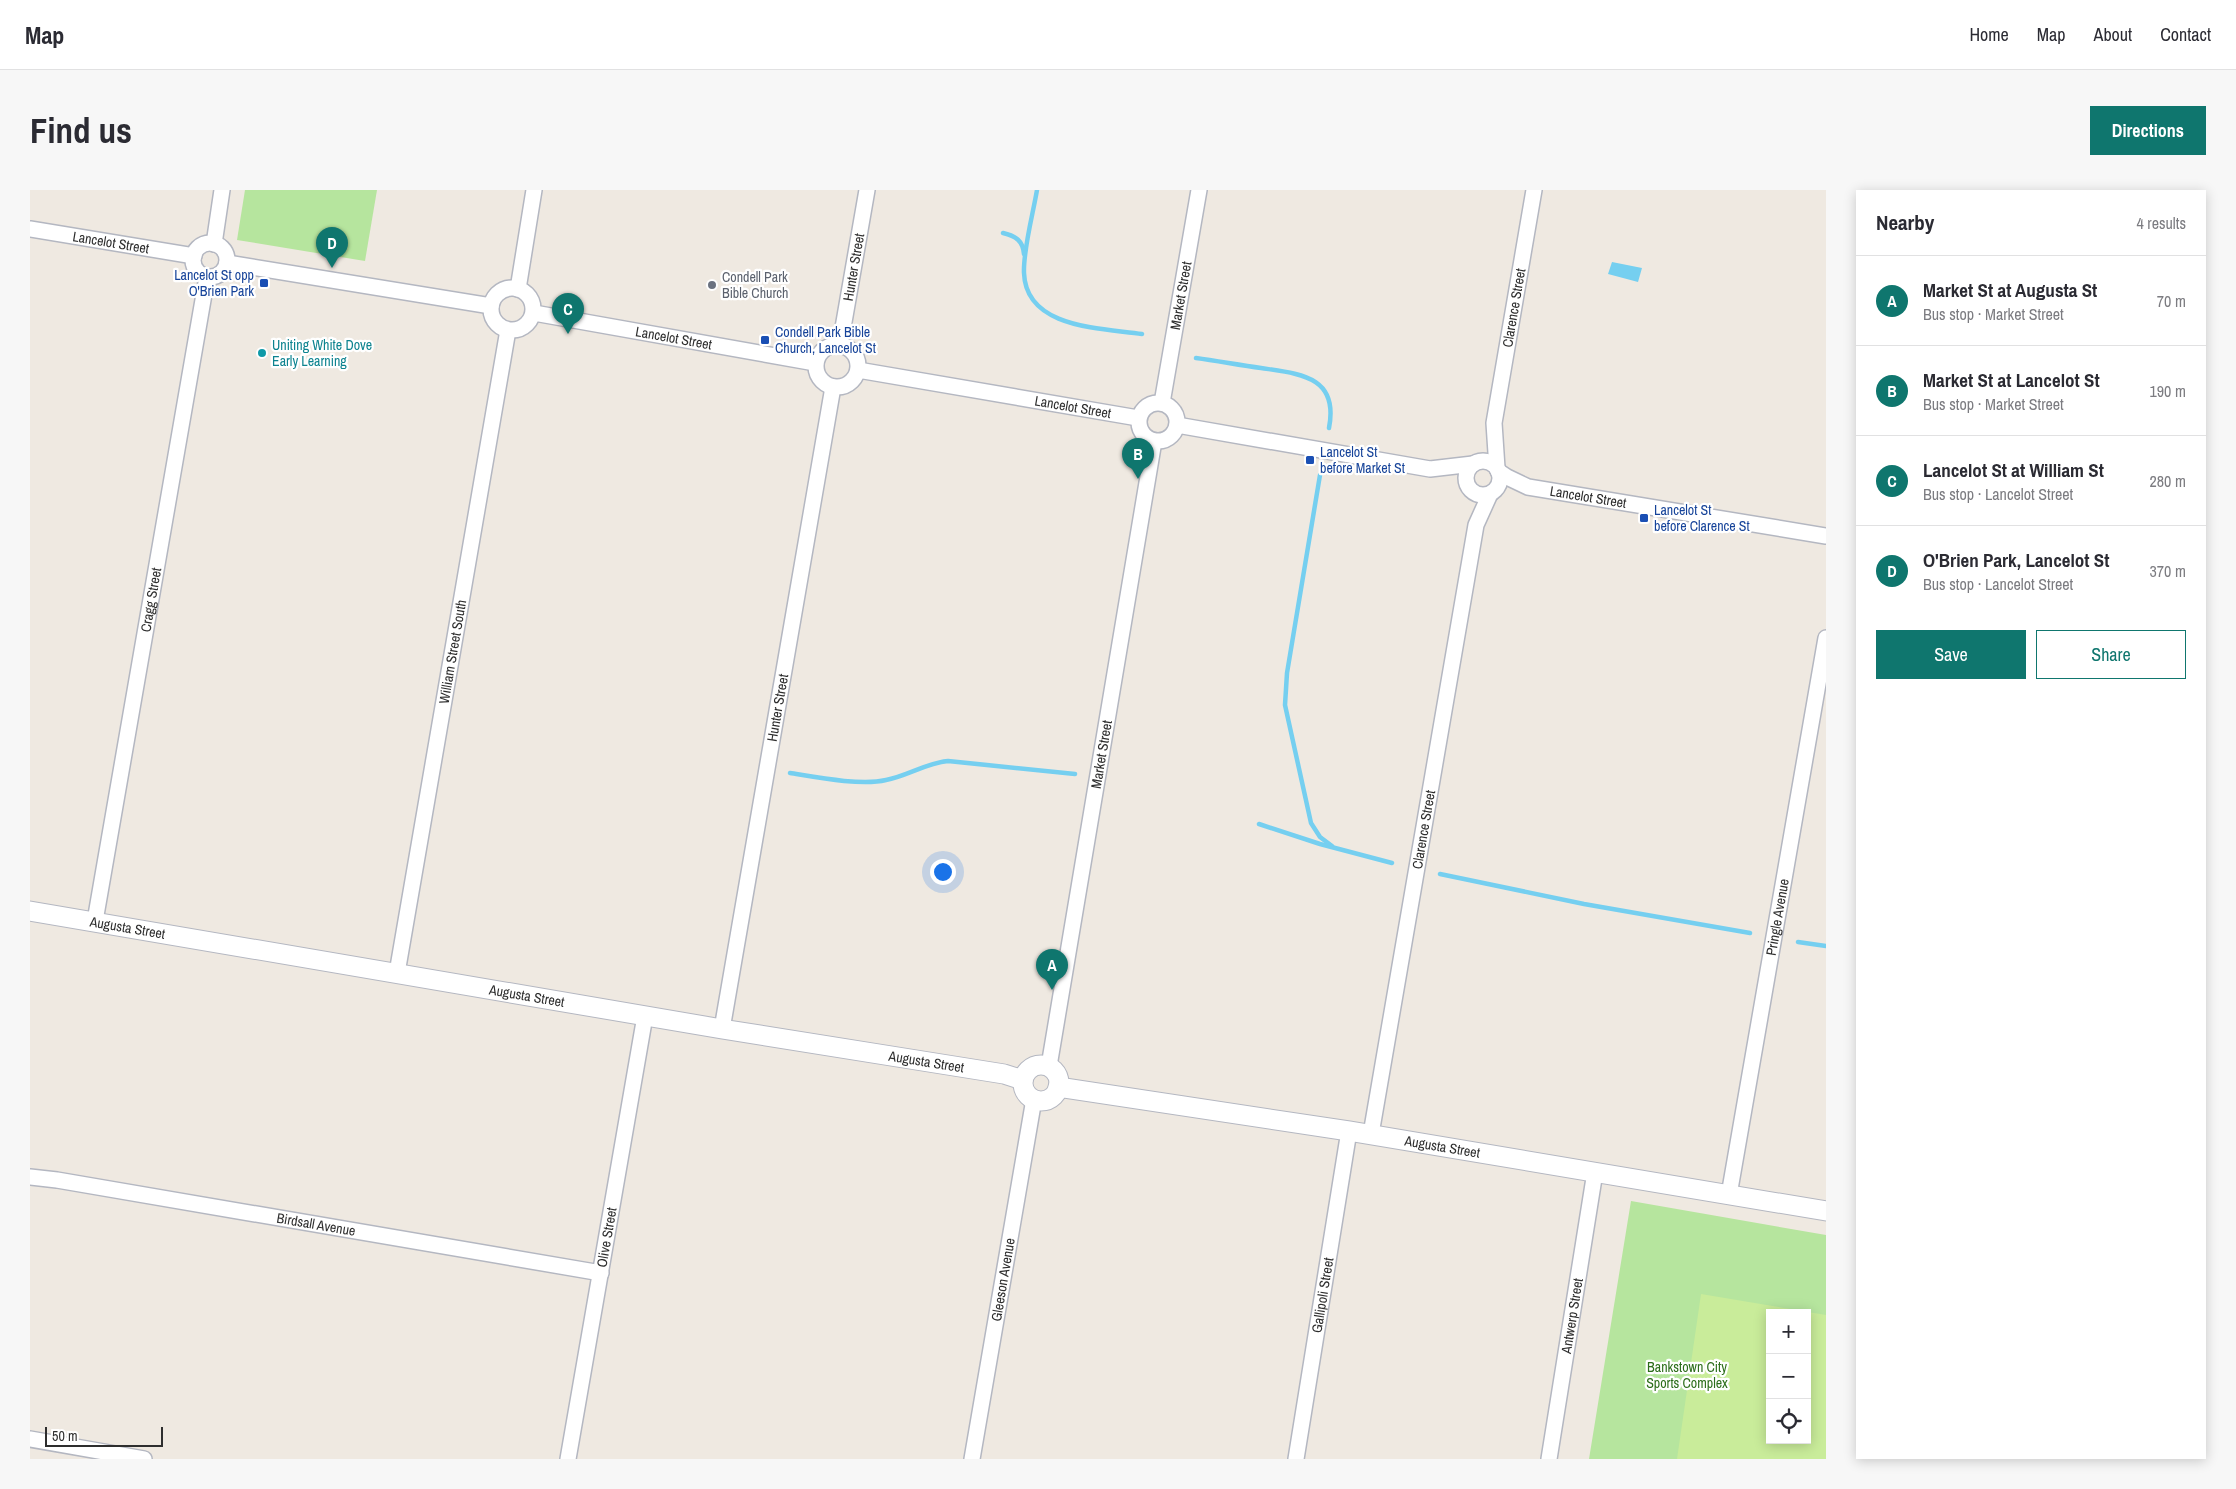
<!DOCTYPE html>
<meta charset="utf-8">
<style>
body{margin:0;font-family:"Archivo Narrow",sans-serif;background:#f7f7f7;color:#2b2b33}
.controls{position:absolute;right:15px;bottom:15px;display:grid;overflow:hidden;border-radius:0px;box-shadow:0 2px 12px #0003}
.controls button{width:45px;height:45px;display:grid;place-items:center;padding:0;border:0;border-bottom:1px solid #e1e1e2;background:#fff;color:#2b2b33;font:25px sans-serif}
.scale{position:absolute;left:15px;bottom:12px;width:118px;box-sizing:border-box;padding-left:5px;border:2px solid #2e2e2e;border-top:0;font-size:14px;line-height:18px;white-space:nowrap;color:#2e2e2e;-webkit-text-stroke:4px #fff;paint-order:stroke}
.you{position:absolute;left:912px;top:681px;width:18px;height:18px;margin:-12px;border:4px solid #fff;border-radius:50%;background:#1a73e8;box-shadow:0 0 0 8px #1a73e833}
.badge{display:grid;place-items:center;width:32px;height:32px;border-radius:50%;background:#0f766e;color:#fff;font-size:16px;font-weight:700}
.pin{position:absolute;translate:-50% -41px;filter:drop-shadow(0 1px 2px #0008)}
.pin::after{content:'';position:absolute;top:26px;width:18px;height:15px;background:inherit;clip-path:polygon(0 0,100% 0,50% 100%)}
.list{margin:0;padding:0;list-style:none}
h2{display:flex;justify-content:space-between;align-items:center;height:65px;margin:0;padding:0 20px;font-size:21px}
h2 small{font-size:16px;font-weight:400;color:#7c7c81}
.list li{display:grid;grid-template-columns:32px 1fr auto;gap:15px;align-items:center;box-sizing:border-box;height:90px;padding:0 20px;border-top:1px solid #e1e1e2}
.list b{display:block;font-size:19px;white-space:nowrap}
.list p{margin:0;font-size:16px;white-space:nowrap;color:#7c7c81}
.list em{font-size:16px;font-style:normal;color:#7c7c81}
.actions{display:flex;gap:10px;padding:15px 20px}
.actions a{flex:1;padding:11px 0;border:1px solid #0f766e;border-radius:0px;text-align:center;font-size:18px;color:#0f766e}
.actions .main{background:#0f766e;color:#fff}
.icon{flex:none;width:28px;height:28px;fill:none;stroke:currentColor;stroke-width:2;stroke-linecap:round;stroke-linejoin:round}
.map{position:relative;flex:none;width:1796px;height:1269px;overflow:hidden;border-radius:0px}
header{display:flex;align-items:center;gap:30px;box-sizing:border-box;height:70px;padding:0 25px;background:#fff;border-bottom:1px solid #e1e1e2}
header strong{font-size:24px}
nav{display:flex;gap:28px;margin-inline-start:auto;font-size:18px}
.intro{display:flex;align-items:center;justify-content:space-between;box-sizing:border-box;height:120px;padding:0 30px}
h1{margin:0;font-size:35px}
.button{padding:12px 22px;border-radius:0px;background:#0f766e;color:#fff;font-size:18px;font-weight:700}
main{display:flex;gap:30px;padding:0 30px}
aside{flex:1;background:#fff;border-radius:0px;box-shadow:0 2px 12px #0003}
.map>svg:first-child{display:block}
.green{fill:#b6e59e;fill-rule:evenodd}
.pitch{fill:#c9ec9a;fill-rule:evenodd}
.water{fill:#75cff0}
.lines{fill:none;stroke-linecap:round;stroke-linejoin:round}
.stream{stroke:#75cff0;stroke-width:4.5}
.minor-casing{stroke:#b4b7c1;stroke-width:18}
.tertiary-casing{stroke:#b4b7c1;stroke-width:21}
.minor{stroke:#fff;stroke-width:15}
.tertiary{stroke:#fff;stroke-width:19}
.transit-dot{fill:#1a4fb4;stroke:#fff;stroke-width:2}
.worship-dot{fill:#6b7280;stroke:#fff;stroke-width:2}
.culture-dot{fill:#0f9aa8;stroke:#fff;stroke-width:2}
.labels{text-anchor:middle;dominant-baseline:central;stroke-width:4.5;stroke-linejoin:round;paint-order:stroke}
.street-label{font-size:14px;fill:#2e2e2e;stroke:#fff}
.transit-label{font-size:14px;fill:#164399;stroke:#fff;text-anchor:start}
.worship-label{font-size:14px;fill:#5b616d;stroke:#fff;text-anchor:start}
.culture-label{font-size:14px;fill:#0d838f;stroke:#fff;text-anchor:start}
.park-label{font-size:14px;fill:#2c6e1b;stroke:#fff}
</style>
<header>
<strong>Map</strong>
<nav><a>Home</a><a>Map</a><a>About</a><a>Contact</a></nav>
</header>
<div class="intro"><h1>Find us</h1><a class="button">Directions</a></div>
<main>
<div class="map">
<svg width="1796" height="1269" viewBox="0 0 1796 1269">
<rect width="100%" height="100%" fill="#efe9e1"/>
<!-- green -->
<g class="green">
<path d="M215,0h132l-12,71 -128,-21z"/>
<path d="M1601,1011l195,34v224h-237zM1740,1123h37v127h-37z"/>
</g>
<!-- pitch -->
<path class="pitch" d="M1671,1104l125,21v144h-149zM1740,1123h37v127h-37z"/>
<!-- water -->
<path class="water" d="M1582,72l30,6 -4,14 -30,-8z"/>
<g class="lines">
<!-- stream -->
<g class="stream">
<path d="M1007,0c-4,24 -14,60 -13,83 2,56 78,55 118,61"/>
<path d="M973,43c13,3 20,8 21,21"/>
<path d="M1166,168c22,3 43,7 65,10 39,6 78,8 68,60"/>
<path d="M1290,285l-33,198 -2,32 26,118 9,14 12,9"/>
<path d="M760,583c25,4 71,13 96,7 21,-4 40,-17 62,-19l127,13"/>
<path d="M1229,634l61,20 72,19"/>
<path d="M1410,684l144,30 166,29"/>
<path d="M1768,752l28,4"/>
</g>
<!-- minor casing -->
<g class="minor-casing">
<g id="minor">
<path id="s1" d="M0,39l164,27"/>
<circle cx="180" cy="70" r="17"/>
<path d="M184,54l8,-54"/>
<path d="M197,73l264,43"/>
<circle cx="482" cy="119" r="21"/>
<path d="M488,99l16,-99"/>
<path id="s2" d="M504,123l281,50"/>
<circle cx="807" cy="176" r="21"/>
<path id="s3" d="M810,155l27,-155"/>
<path id="s4" d="M828,180l280,48"/>
<circle cx="1128" cy="232" r="19"/>
<path id="s5" d="M1132,213l37,-213"/>
<path d="M1147,235l253,44 43,-5"/>
<circle cx="1453" cy="288" r="17"/>
<path id="s6" d="M1467,278l-3,-45 40,-233"/>
<path id="s7" d="M1468,281l9,6 21,10 298,49"/>
<path id="s8" d="M65,731l112,-644"/>
<path id="s9" d="M367,783l111,-643"/>
<path id="s10" d="M692,839l111,-642"/>
<path id="s11" d="M1019,876l105,-625"/>
<path id="s12" d="M1341,944l105,-609 14,-31"/>
<path id="s13" d="M0,987l27,3 544,93"/>
<path id="s14" d="M1699,1005l97,-557"/>
<path d="M0,1249l114,20"/>
<path id="s15" d="M538,1269l77,-443"/>
<path id="s16" d="M942,1269l62,-360"/>
<path id="s17" d="M1266,1269l53,-328"/>
<path id="s18" d="M1519,1269l46,-287"/>
</g>
</g>
<!-- tertiary casing -->
<g class="tertiary-casing">
<g id="tertiary">
<path id="s19" d="M0,721l692,118 282,45 19,6"/>
<circle cx="1011" cy="893" r="18"/>
<path id="s20" d="M1028,897l291,44 477,80"/>
</g>
</g>
<!-- minor -->
<use href="#minor" class="minor"/>
<!-- tertiary -->
<use href="#tertiary" class="tertiary"/>
</g>
<!-- markers -->
<g class="transit-dot">
<rect x="229" y="88" width="10" height="10" rx="2.5"/>
<rect x="730" y="145" width="10" height="10" rx="2.5"/>
<rect x="1275" y="265" width="10" height="10" rx="2.5"/>
<rect x="1609" y="323" width="10" height="10" rx="2.5"/>
</g>
<circle class="worship-dot" cx="682" cy="95" r="5"/>
<circle class="culture-dot" cx="232" cy="163" r="5"/>
<g class="labels">
<!-- street labels -->
<g class="street-label">
<text stroke="none"><textPath href="#s1" startOffset="82">Lancelot Street</textPath></text>
<text stroke="none"><textPath href="#s3" startOffset="79">Hunter Street</textPath></text>
<text stroke="none"><textPath href="#s5" startOffset="109">Market Street</textPath></text>
<text stroke="none"><textPath href="#s6" startOffset="162">Clarence Street</textPath></text>
<text stroke="none"><textPath href="#s2" startOffset="142">Lancelot Street</textPath></text>
<text stroke="none"><textPath href="#s4" startOffset="218">Lancelot Street</textPath></text>
<text stroke="none"><textPath href="#s7" startOffset="95">Lancelot Street</textPath></text>
<text stroke="none"><textPath href="#s8" startOffset="326">Cragg Street</textPath></text>
<text stroke="none"><textPath href="#s9" startOffset="326">William Street South</textPath></text>
<text stroke="none"><textPath href="#s10" startOffset="326">Hunter Street</textPath></text>
<text stroke="none"><textPath href="#s11" startOffset="316">Market Street</textPath></text>
<text stroke="none"><textPath href="#s12" startOffset="309">Clarence Street</textPath></text>
<text stroke="none"><textPath href="#s14" startOffset="282">Pringle Avenue</textPath></text>
<text stroke="none"><textPath href="#s19" startOffset="99">Augusta Street</textPath></text>
<text stroke="none"><textPath href="#s19" startOffset="504">Augusta Street</textPath></text>
<text stroke="none"><textPath href="#s19" startOffset="909">Augusta Street</textPath></text>
<text stroke="none"><textPath href="#s20" startOffset="389">Augusta Street</textPath></text>
<text stroke="none"><textPath href="#s13" startOffset="290">Birdsall Avenue</textPath></text>
<text stroke="none"><textPath href="#s15" startOffset="225">Olive Street</textPath></text>
<text stroke="none"><textPath href="#s16" startOffset="182">Gleeson Avenue</textPath></text>
<text stroke="none"><textPath href="#s17" startOffset="166">Gallipoli Street</textPath></text>
<text stroke="none"><textPath href="#s18" startOffset="145">Antwerp Street</textPath></text>
</g>
<!-- transit labels -->
<g class="transit-label">
<text x="224" y="85" text-anchor="end">Lancelot St opp<tspan x="224" dy="16">O'Brien Park</tspan></text>
<text x="745" y="142">Condell Park Bible<tspan x="745" dy="16">Church, Lancelot St</tspan></text>
<text x="1290" y="262">Lancelot St<tspan x="1290" dy="16">before Market St</tspan></text>
<text x="1624" y="320">Lancelot St<tspan x="1624" dy="16">before Clarence St</tspan></text>
</g>
<!-- worship labels -->
<g class="worship-label">
<text x="692" y="87">Condell Park<tspan x="692" dy="16">Bible Church</tspan></text>
</g>
<!-- culture labels -->
<g class="culture-label">
<text x="242" y="155">Uniting White Dove<tspan x="242" dy="16">Early Learning</tspan></text>
</g>
<!-- park labels -->
<g class="park-label">
<text x="1657" y="1177">Bankstown City<tspan x="1657" dy="16">Sports Complex</tspan></text>
</g>
</g>
</svg>
<div class="controls">
<button>+</button>
<button>−</button>
<button><svg class="icon" aria-label="locate" viewBox="0 0 24 24"><circle cx="12" cy="12" r="6"/><path d="M12 2v4M12 18v4M2 12h4M18 12h4"/></svg></button>
</div>
<div class="scale">50 m</div>
<div class="you"></div>
<div class="pin badge" style="left:1022px;top:800px">A</div>
<div class="pin badge" style="left:1108px;top:289px">B</div>
<div class="pin badge" style="left:538px;top:144px">C</div>
<div class="pin badge" style="left:302px;top:78px">D</div>
</div>
<aside>
<h2>Nearby<small>4 results</small></h2>
<ul class="list">
<li><span class="badge">A</span><div><b>Market St at Augusta St</b><p>Bus stop · Market Street</p></div><em>70 m</em></li>
<li><span class="badge">B</span><div><b>Market St at Lancelot St</b><p>Bus stop · Market Street</p></div><em>190 m</em></li>
<li><span class="badge">C</span><div><b>Lancelot St at William St</b><p>Bus stop · Lancelot Street</p></div><em>280 m</em></li>
<li><span class="badge">D</span><div><b>O'Brien Park, Lancelot St</b><p>Bus stop · Lancelot Street</p></div><em>370 m</em></li>
</ul>
<div class="actions"><a class="main">Save</a><a>Share</a></div>
</aside>
</main>
